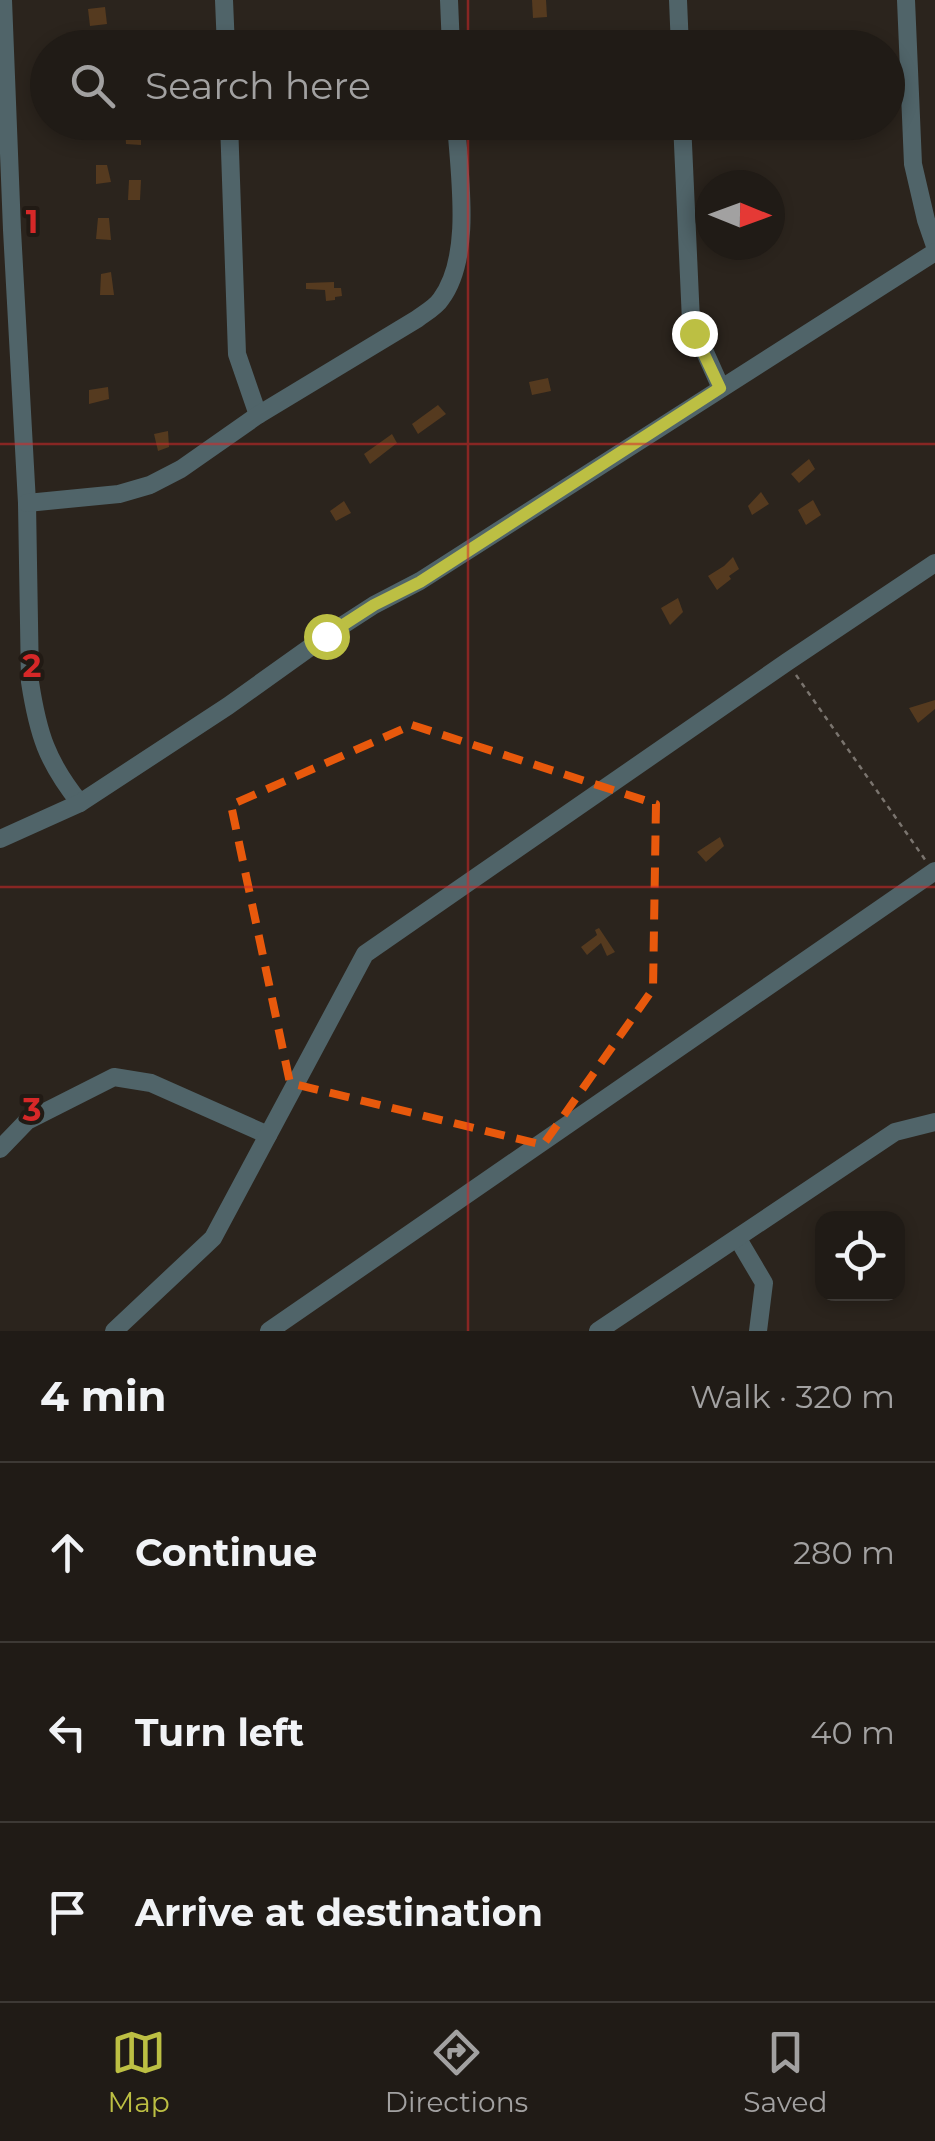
<!DOCTYPE html>
<meta charset="utf-8">
<style>
body{margin:0;font-family:Montserrat,sans-serif;background:#28241f;color:#f1f3f6}
.controls{position:absolute;right:30px;bottom:30px;display:grid;overflow:hidden;border-radius:20px;box-shadow:0 5px 15px #0003}
.controls button{width:90px;height:90px;display:grid;place-items:center;padding:0;border:0;border-bottom:2px solid #3d3935;background:#201b16;color:#f1f3f6;font:50px sans-serif}
.compass{position:absolute;left:695px;top:170px;width:90px;height:90px;border-radius:50%;background:#201b16;box-shadow:0 5px 15px #0003;rotate:91deg}
.stop{position:absolute;width:30px;height:30px;margin:-22px;border:8px solid #bcbf43;border-radius:50%;background:#fff}
.stop.end{background:#bcbf43;border-color:#fff;box-shadow:0 2px 10px #0008}
.list{margin:0;padding:0;list-style:none}
h2{display:flex;justify-content:space-between;align-items:center;height:130px;margin:0;padding:0 40px;font-size:42px}
h2 small{font-size:32px;font-weight:400;color:#a2a1a1}
.list li{display:grid;grid-template-columns:65px 1fr auto;gap:30px;align-items:center;box-sizing:border-box;height:180px;padding:0 40px;border-top:2px solid #3d3935}
.list b{display:block;font-size:38px;white-space:nowrap}
.list em{font-size:32px;font-style:normal;color:#a2a1a1}
.icon{flex:none;width:55px;height:55px;fill:none;stroke:currentColor;stroke-width:2;stroke-linecap:round;stroke-linejoin:round}
.map{position:relative;flex:none;width:935px;height:1331px;overflow:hidden}
.search{position:absolute;background:#201b16;box-shadow:0 5px 15px #0003;left:30px;right:30px;top:30px;height:110px;display:flex;align-items:center;gap:25px;box-sizing:border-box;padding:0 35px;border-radius:55px;color:#a2a1a1;font-size:38px}
.sheet{height:670px;background:#201b16}
nav{display:flex;justify-content:space-around;align-items:center;box-sizing:border-box;height:140px;border-top:2px solid #3d3935;background:#201b16;font-size:28px;color:#a2a1a1}
nav a{display:grid;justify-items:center;gap:5px}
nav .on{color:#bcbf43}
.map>svg:first-child{display:block}
.building{fill:#553a1f}
.lines{fill:none;stroke-linecap:round;stroke-linejoin:round}
.path{stroke:#7a746e;stroke-width:2.5;stroke-dasharray:5 5;stroke-linecap:butt}
.minor{stroke:#506469;stroke-width:18}
.route{stroke:#bcbf43;stroke-width:12}
.marked{fill:none;stroke:#e8590c;stroke-width:8;stroke-dasharray:20 12;stroke-linejoin:round}
.grid{fill:none;stroke:#d62828;stroke-width:2.5;stroke-opacity:0.55}
.grid-label{font-size:32px;text-anchor:middle;font-weight:bold;fill:#d62828;stroke:#211a14;stroke-width:8;stroke-linejoin:round;paint-order:stroke}
</style>
<div class="map">
<svg width="935" height="1331" viewBox="0 0 935 1331">
<rect width="100%" height="100%" fill="#2b241d"/>
<!-- building -->
<g class="building">
<path d="M532,0h14l1,17 -14,1z"/>
<path d="M105,7l2,17 -17,2 -2,-17z"/>
<path d="M125,126h16v19l-15,-1z"/>
<path d="M96,165h11l4,17 -15,2z"/>
<path d="M129,180h12l-1,20h-12z"/>
<path d="M98,218h11l2,22 -15,-1z"/>
<path d="M111,272l3,23h-14l1,-21z"/>
<path d="M334,282v6h7l1,8 -7,1v3l-9,1 -1,-11 -19,-1v-6z"/>
<path d="M548,378l3,13 -19,4 -3,-13z"/>
<path d="M108,387l1,12 -20,5v-14z"/>
<path d="M438,405l8,9 -28,20 -6,-10z"/>
<path d="M168,431l1,16 -11,4 -4,-17z"/>
<path d="M392,434l5,9 -27,21 -6,-10z"/>
<path d="M809,459l6,10 -16,14 -8,-9z"/>
<path d="M761,492l8,12 -17,11 -4,-9z"/>
<path d="M813,500l8,15 -15,10 -8,-15z"/>
<path d="M344,501l7,12 -15,8 -6,-10z"/>
<path d="M733,557l6,12 -10,7 2,3 -14,11 -9,-14 16,-10z"/>
<path d="M678,598l5,14 -13,13 -9,-17z"/>
<path d="M935,700v9l-17,14 -9,-15z"/>
<path d="M720,837l4,9 -18,16 -9,-10z"/>
<path d="M599,928l16,24 -8,4 -6,-13 -14,12 -6,-8 16,-12 -2,-5z"/>
</g>
<g class="lines">
<!-- path -->
<path class="path" d="M796,675l130,186"/>
<!-- minor -->
<g class="minor">
<path d="M3,0l9,230 15,273 3,179c8,52 17,80 50,121"/>
<path d="M224,0l2,48"/>
<path d="M449,0l2,48"/>
<path d="M678,0l2,48"/>
<path d="M906,0l7,164 13,56 9,26"/>
<path d="M229,122l8,232 21,61"/>
<path d="M682,122l9,199 30,67"/>
<path d="M27,503l92,-9 31,-9 31,-16 77,-54 159,-96c8,-6 19,-12 24,-20 32,-43 18,-126 15,-177"/>
<path d="M0,839l80,-36 148,-97 98,-70 48,-31 46,-24 515,-329"/>
<path d="M0,1149l27,-28 87,-44 37,6 117,52"/>
<path d="M738,1239l26,44 -6,48"/>
<path d="M114,1331l99,-93 152,-284 422,-292 148,-99"/>
<path d="M269,1331l666,-460"/>
<path d="M598,1331l297,-199 40,-10"/>
</g>
</g>
<g class="lines">
<!-- route -->
<path class="route" d="M326,636l48,-31 46,-23 300,-194 -26,-55"/>
</g>
<!-- marked area -->
<path class="marked" d="M412,725l244,79 -3,185 -110,156 -253,-62 -59,-278z"/>
<!-- grid -->
<path class="grid" d="M468,0v48M468,122v1209M0,444h935M0,887h935"/>
<g class="grid-label">
<text x="32" y="233">1</text>
<text x="32" y="677">2</text>
<text x="32" y="1121">3</text>
</g>
</svg>
<div class="controls">
<button><svg class="icon" aria-label="locate" viewBox="0 0 24 24"><circle cx="12" cy="12" r="6"/><path d="M12 2v4M12 18v4M2 12h4M18 12h4"/></svg></button>
</div>
<svg class="compass" viewBox="-18 -18 36 36"><path d="M0-13l5 13h-10z" fill="#e53935"/><path d="M0 13l5-13h-10z" fill="#a2a1a1"/></svg>
<div class="stop" style="left:326px;top:636px"></div>
<div class="stop end" style="left:694px;top:333px"></div>
<div class="search"><svg class="icon" aria-label="search" viewBox="0 0 24 24"><circle cx="10" cy="10" r="6"/><path d="M15 15l6 6"/></svg>Search here</div>
</div>
<section class="sheet">
<h2>4 min<small>Walk · 320 m</small></h2>
<ul class="list">
<li><svg class="icon" aria-label="ahead" viewBox="0 0 24 24"><path d="M12 20V5M6 11l6-6 6 6"/></svg><div><b>Continue</b></div><em>280 m</em></li>
<li><svg class="icon" aria-label="left" viewBox="0 0 24 24"><path d="M17 20v-9H6M10 6l-5 5 5 5"/></svg><div><b>Turn left</b></div><em>40 m</em></li>
<li><svg class="icon" aria-label="arrive" viewBox="0 0 24 24"><path d="M6 21V4h12l-3 4 3 4H6"/></svg><div><b>Arrive at destination</b></div></li>
</ul>
</section>
<nav>
<a class="on"><svg class="icon" aria-label="map" viewBox="0 0 24 24"><path d="M3 6l6-2 6 2 6-2v14l-6 2-6-2-6 2zM9 4v14M15 6v14"/></svg>Map</a>
<a><svg class="icon" aria-label="directions" viewBox="0 0 24 24"><path d="M12 3l9 9-9 9-9-9zM9 14v-3h6M13 9l2 2-2 2"/></svg>Directions</a>
<a><svg class="icon" aria-label="saved" viewBox="0 0 24 24"><path d="M7 4h10v16l-5-4-5 4z"/></svg>Saved</a>
</nav>
